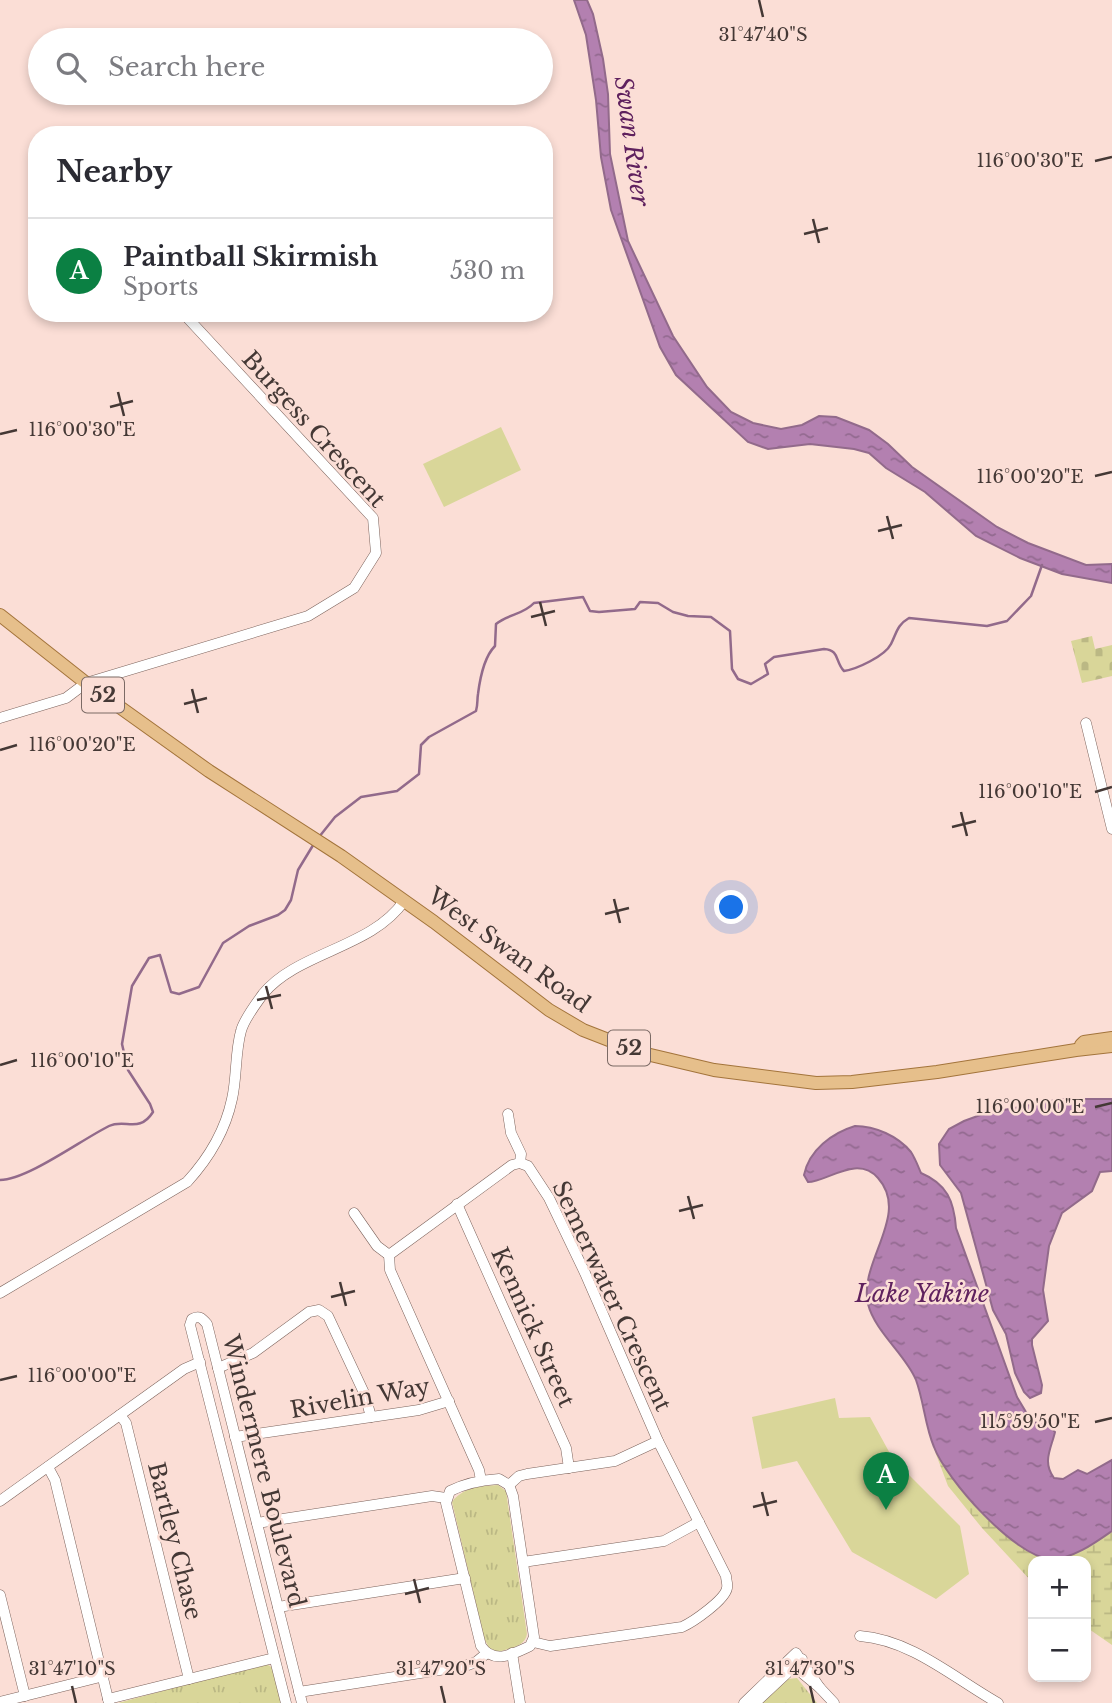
<!DOCTYPE html>
<meta charset="utf-8">
<style>
body{margin:0;font-family:"Libre Baskerville",serif;background:#f2f2f3;color:#2b2b33}
.controls{position:absolute;right:21px;bottom:21px;display:grid;overflow:hidden;border-radius:14px;box-shadow:0 4px 10px #0003}
.controls button{width:63px;height:63px;display:grid;place-items:center;padding:0;border:0;border-bottom:2px solid #e1e1e2;background:#fff;color:#2b2b33;font:35px sans-serif}
.you{position:absolute;left:732px;top:908px;width:24px;height:24px;margin:-18px;border:5px solid #fff;border-radius:50%;background:#1a73e8;box-shadow:0 0 0 10px #1a73e833}
.badge{display:grid;place-items:center;width:46px;height:46px;border-radius:50%;background:#0b8043;color:#fff;font-size:23px;font-weight:700}
.pin{position:absolute;translate:-50% -58px;filter:drop-shadow(0 2px 4px #0008)}
.pin::after{content:'';position:absolute;top:37px;width:24px;height:21px;background:inherit;clip-path:polygon(0 0,100% 0,50% 100%)}
.list{margin:0;padding:0;list-style:none}
h2{display:flex;justify-content:space-between;align-items:center;height:91px;margin:0;padding:0 28px;font-size:30px}
h2 small{font-size:23px;font-weight:400;color:#7c7c81}
.list li{display:grid;grid-template-columns:46px 1fr auto;gap:21px;align-items:center;box-sizing:border-box;height:105px;padding:0 28px;border-top:2px solid #e1e1e2}
.list b{display:block;font-size:26px;white-space:nowrap}
.list p{margin:0;font-size:23px;white-space:nowrap;color:#7c7c81}
.list em{font-size:23px;font-style:normal;color:#7c7c81}
.icon{flex:none;width:38px;height:38px;fill:none;stroke:currentColor;stroke-width:2;stroke-linecap:round;stroke-linejoin:round}
.map{position:relative;flex:none;width:1112px;height:1703px;overflow:hidden}
.search{position:absolute;background:#fff;box-shadow:0 4px 10px #0003;left:28px;top:28px;width:525px;height:77px;display:flex;align-items:center;gap:18px;box-sizing:border-box;padding:0 24px;border-radius:38px;color:#7c7c81;font-size:26px}
.panel{position:absolute;background:#fff;box-shadow:0 4px 10px #0003;left:28px;top:126px;width:525px;height:196px;border-radius:28px}
.map>svg:first-child{display:block}
.green{fill:#d9d699}
.wetland{fill:url(#wetland-marsh)}
.cemetery{fill:url(#cemetery-stones)}
.park{fill:url(#park-tufts)}
.water{fill:url(#water-ripples);stroke:#926a8b;stroke-width:2}
.lines{fill:none;stroke-linecap:round;stroke-linejoin:round}
.stream{stroke:#926a8b;stroke-width:2.5}
.minor-casing{stroke:#7c635c;stroke-width:11}
.major-casing{stroke:#a3743b;stroke-width:14}
.minor{stroke:#fff;stroke-width:10}
.major{stroke:#e6bf8b;stroke-width:12}
.ticks{fill:none;stroke:#443835;stroke-width:2.5}
.labels{text-anchor:middle;dominant-baseline:central;stroke-width:5;stroke-linejoin:round;paint-order:stroke}
.shield{fill:#fbded6;stroke:#7b6a65;stroke-width:2}
.shield-label{font-size:21px;font-weight:bold;fill:#443835}
.street-label{font-size:23px;fill:#443835;stroke:#fbded6}
.water-label{font-size:24px;font-style:italic;fill:#5f215e;stroke:#fbded6}
.ticks-label{font-size:18px;text-anchor:middle;fill:#443835;stroke:#fbded6;stroke-width:5;stroke-linejoin:round;paint-order:stroke}
</style>
<div class="map">
<svg width="1112" height="1703" viewBox="0 0 1112 1703">
<defs>
<pattern id="wetland-marsh" width="20" height="14" patternUnits="userSpaceOnUse" patternTransform="scale(1.75)"><rect width="20" height="14" fill="#d9d699"/><path d="M1 5h8M5 5V1M11 12h8M15 12V8" fill="none" stroke="#bbb884"/></pattern>
<pattern id="cemetery-stones" width="16" height="16" patternUnits="userSpaceOnUse" patternTransform="scale(1.75)"><rect width="16" height="16" fill="#d9d699"/><path d="M2 7V4a2 2 0 0 1 4 0v3zM10 15v-3a2 2 0 0 1 4 0v3z" fill="#bbb884"/></pattern>
<pattern id="park-tufts" width="24" height="20" patternUnits="userSpaceOnUse" patternTransform="scale(1.75)"><rect width="24" height="20" fill="#d9d699"/><path d="M3 7l-1-3M5 7V3M7 7l1-3M15 17l-1-3M17 17v-4M19 17l1-3" fill="none" stroke="#bbb884"/></pattern>
<pattern id="water-ripples" width="26" height="14" patternUnits="userSpaceOnUse" patternTransform="scale(1.75)"><rect width="26" height="14" fill="#b380b0"/><path d="M2 4q2-2 4 0t4 0M15 11q2-2 4 0t4 0" fill="none" stroke="#936a90"/></pattern>
</defs>
<rect width="100%" height="100%" fill="#fbded6"/>
<!-- green -->
<g class="green">
<path d="M501,427l20,43 -77,37 -21,-43z"/>
<path d="M835,1398l4,20 31,-1 23,42 67,67 9,48 -33,25 -84,-47 -55,-91 -35,8 -10,-52z"/>
</g>
<!-- wetland -->
<path class="wetland" d="M934,1449c19,29 39,62 69,83 14,10 31,18 47,27l31,-8 31,-20v114l-26,-18v-66h-53v22l-51,-55 -34,-42z"/>
<!-- cemetery -->
<path class="cemetery" d="M1092,636l3,13 17,-4v31l-30,7 -11,-42z"/>
<!-- park -->
<g class="park">
<path d="M498,1485l8,6 21,143c-2,13 -17,14 -29,18l-9,-4 -5,-10 -32,-136c11,-15 29,-16 46,-17z"/>
<path d="M265,1663l8,5 8,35h-163z"/>
<path d="M797,1678l20,25h-55l26,-24z"/>
</g>
<!-- water -->
<g class="water">
<path d="M574,0h13l6,14 10,45 5,35 2,60 18,87 45,95 34,51 24,25 22,11 28,6 21,-4 17,-9 17,1 33,13 19,14 24,23 85,60 31,16 58,22 26,-1v19l-50,-9 -42,-16 -44,-22 -51,-44 -39,-24 -17,-15 -15,-4 -44,-5 -42,5 -20,-7 -72,-67 -16,-28 -49,-137 -10,-53 -5,-57 -10,-65z"/>
<path d="M1061,1099h51v72l-12,1 -8,19 -30,22 -13,33 -6,44 5,31 -16,18v6l10,40 -1,8 -11,5 -6,-6 -9,-19 -9,-39 -13,-24 -32,-117 -21,-28 -1,-21 10,-15 15,-8 19,-7z"/>
<path d="M855,1126c20,0 43,10 56,26 4,6 7,14 10,21 26,11 33,28 35,55l61,169 15,25 16,3 7,7c-4,17 -13,30 -1,46l9,1 15,-9 9,4 25,-14v71c-17,12 -41,29 -62,28 -36,-3 -104,-80 -116,-112 -9,-21 -10,-45 -18,-67 -10,-25 -41,-48 -48,-76 -10,-42 43,-89 10,-126 -21,-24 -51,4 -70,4l-4,-7c5,-25 28,-42 51,-49z"/>
</g>
<g class="lines">
<!-- stream -->
<g class="stream">
<path d="M319,837l16,-20 26,-20 36,-6 22,-17 2,-29 8,-8 47,-26c2,-7 1,-11 2,-17 2,-16 6,-37 17,-48l1,-22c12,-10 27,-9 38,-21l49,-6 7,14 9,1 36,-3 5,-7 18,1 15,9 15,4 23,1 19,14 2,38 6,10 13,5 17,-10 -3,-10 9,-7 50,-8c16,1 11,13 20,22 13,-2 41,-15 47,-27 6,-12 6,-19 18,-26l78,8 20,-5 24,-25 11,-31"/>
<path d="M0,1180c27,0 81,-40 109,-54 16,-8 30,8 44,-14l-3,-8 -22,-34 -6,-26 10,-58 17,-28 11,-3 11,37 8,2 20,-7 24,-44 26,-17 29,-11 7,-5 6,-10 7,-30 17,-28"/>
</g>
<!-- minor casing -->
<g class="minor-casing">
<g id="minor">
<path d="M0,718l66,-20 20,-15 222,-67 46,-28 22,-35 -3,-35 -190,-205"/>
<path d="M1086,723l26,106"/>
<path d="M508,1114l3,19 10,21 -1,9"/>
<path d="M457,1204l109,244 3,20"/>
<path d="M354,1213l23,33 12,9"/>
<path d="M0,1293l187,-111c22,-24 38,-50 45,-83 5,-22 3,-47 9,-68 3,-12 15,-27 22,-37 34,-42 109,-46 141,-93"/>
<path d="M218,1368l35,-15 56,-41 10,-2 9,6 37,79 6,22"/>
<path d="M120,1415l6,8 63,256"/>
<path d="M235,1437l184,-27 30,-9"/>
<path d="M48,1467l7,13 54,223"/>
<path d="M499,1479l10,6 4,11 21,141 -4,9c-17,8 -36,19 -49,0l-35,-143 4,-12c16,-8 32,-11 49,-12z"/>
<path d="M481,1480l-2,-10 -89,-200 -1,-15 123,-90 8,-2 8,3 21,32 36,75 73,168 68,135c0,4 2,8 1,12 -2,12 -34,34 -45,39l-132,19 -17,-4"/>
<path d="M509,1485l10,-9 8,-2 88,-13 43,-20"/>
<path d="M0,1501l184,-132 16,-7"/>
<path d="M257,1523l175,-27 14,2"/>
<path d="M523,1562l141,-21 35,-19"/>
<path d="M0,1595l25,101"/>
<path d="M278,1607l187,-29"/>
<path d="M860,1636c52,4 95,43 138,67"/>
<path d="M512,1653l8,50"/>
<path d="M790,1663l30,25 14,15"/>
<path d="M299,1692l166,-26 11,-4 11,-9"/>
<path d="M108,1699l166,-41"/>
<path d="M0,1702l104,-26"/>
<path d="M286,1703l-96,-378 2,-6c7,-4 10,-1 15,5l95,379"/>
<path d="M744,1703l52,-50 24,35"/>
<path d="M755,1703l47,-44"/>
</g>
</g>
<!-- major casing -->
<g class="major-casing">
<g id="major">
<path d="M0,615l86,68 123,88 132,85 93,66 115,88 34,20 59,23 72,17 102,13 36,-1 85,-10 139,-22 36,-4"/>
<path d="M1081,1045l3,-3 28,-4"/>
</g>
</g>
<!-- minor -->
<use href="#minor" class="minor"/>
<!-- major -->
<use href="#major" class="major"/>
</g>
<!-- ticks -->
<path class="ticks" d="M759,0l4,17M1095,161l17,-4M813,219l6,24M804,234l24,-6M118,392l6,24M110,407l23,-6M0,434l17,-4M1095,476l17,-4M887,516l6,23M878,531l24,-6M540,602l6,24M531,617l24,-6M192,689l6,24M184,704l23,-6M0,750l17,-5M1095,792l17,-5M961,812l6,24M952,827l24,-6M614,899l6,24M605,914l24,-6M266,986l6,23M257,1000l24,-5M0,1065l17,-5M1095,1107l17,-4M688,1196l6,23M679,1211l24,-6M340,1282l6,24M331,1297l24,-6M0,1380l17,-4M1095,1422l17,-4M762,1492l6,24M753,1507l24,-6M414,1579l6,24M405,1594l24,-6M72,1686l4,17M441,1686l4,17M810,1686l4,17"/>
<g class="labels">
<!-- shield labels -->
<g class="shield">
<rect x="82" y="677.5" width="42" height="35" rx="5"/>
<rect x="608" y="1030.5" width="42" height="35" rx="5"/>
</g>
<g class="shield-label">
<text x="103" y="695">52</text>
<text x="629" y="1048">52</text>
</g>
<!-- street labels -->
<g class="street-label">
<text transform="translate(314 429) rotate(48)">Burgess Crescent</text>
<text transform="translate(509 950) rotate(36)">West Swan Road</text>
<text transform="translate(612 1296) rotate(65)">Semerwater Crescent</text>
<text transform="translate(533 1327) rotate(66)">Kennick Street</text>
<text transform="translate(360 1398) rotate(-10)">Rivelin Way</text>
<text transform="translate(264 1471) rotate(76)">Windermere Boulevard</text>
<text transform="translate(175 1541) rotate(76)">Bartley Chase</text>
</g>
<!-- water labels -->
<g class="water-label">
<text transform="translate(632 141) rotate(82)">Swan River</text>
<text x="922" y="1293">Lake Yakine</text>
</g>
</g>
<g class="ticks-label">
<text x="763" y="41">31°47'40"S</text>
<text x="1030" y="167">116°00'30"E</text>
<text x="82" y="436">116°00'30"E</text>
<text x="1030" y="483">116°00'20"E</text>
<text x="82" y="751">116°00'20"E</text>
<text x="1030" y="798">116°00'10"E</text>
<text x="82" y="1067">116°00'10"E</text>
<text x="1030" y="1113">116°00'00"E</text>
<text x="82" y="1382">116°00'00"E</text>
<text x="1030" y="1428">115°59'50"E</text>
<text x="72" y="1675">31°47'10"S</text>
<text x="441" y="1675">31°47'20"S</text>
<text x="810" y="1675">31°47'30"S</text>
</g>
</svg>
<div class="controls">
<button>+</button>
<button>−</button>
</div>
<div class="you"></div>
<div class="pin badge" style="left:886px;top:1510px">A</div>
<div class="search"><svg class="icon" aria-label="search" viewBox="0 0 24 24"><circle cx="10" cy="10" r="6"/><path d="M15 15l6 6"/></svg>Search here</div>
<section class="panel">
<h2>Nearby<small></small></h2>
<ul class="list">
<li><span class="badge">A</span><div><b>Paintball Skirmish</b><p>Sports</p></div><em>530 m</em></li>
</ul>
</section>
</div>
